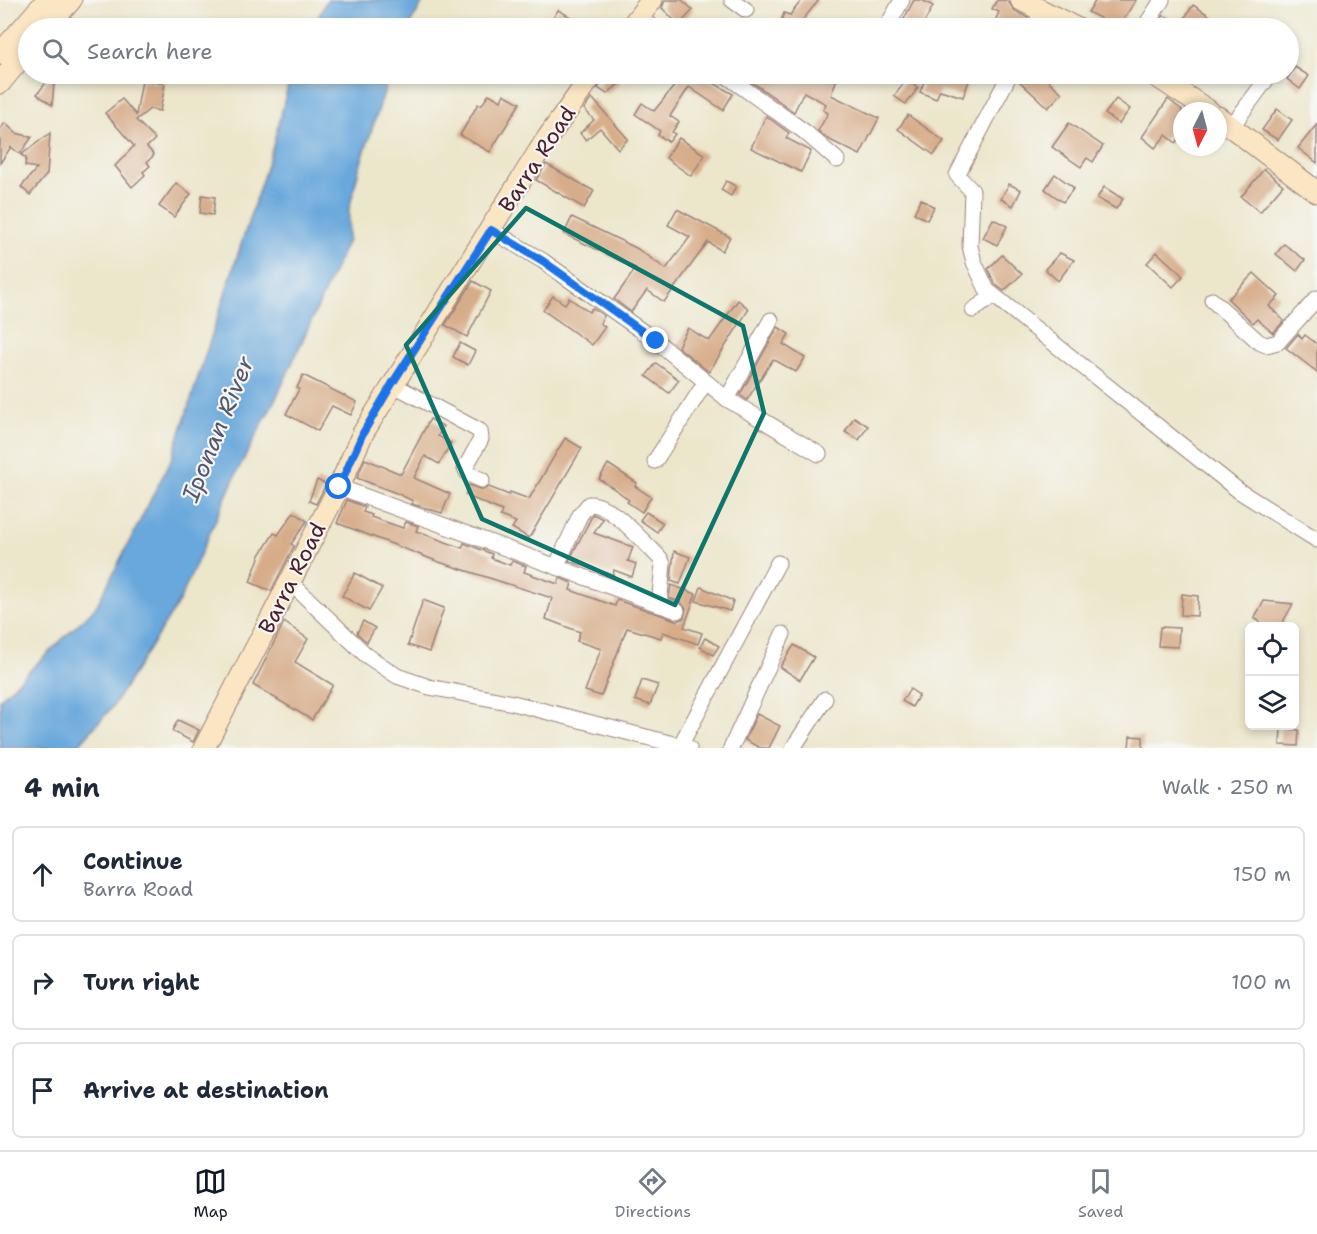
<!DOCTYPE html>
<meta charset="utf-8">
<style>
body{margin:0;font-family:"Shantell Sans",sans-serif;background:#f2f2f3;color:#1f2937}
.controls{position:absolute;right:18px;bottom:18px;display:grid;overflow:hidden;border-radius:9px;box-shadow:0 3px 9px #0003}
.controls button{width:54px;height:54px;display:grid;place-items:center;padding:0;border:0;border-bottom:2px solid #e0e1e3;background:#fff;color:#1f2937;font:30px sans-serif}
.compass{position:absolute;left:1173px;top:102px;width:54px;height:54px;border-radius:50%;background:#fff;box-shadow:0 3px 9px #0003;rotate:186deg}
.stop{position:absolute;width:18px;height:18px;margin:-14px;border:4px solid #1a73e8;border-radius:50%;background:#fff}
.stop.end{background:#1a73e8;border-color:#fff;box-shadow:0 2px 6px #0008}
.list{margin:0;padding:0;list-style:none}
h2{display:flex;justify-content:space-between;align-items:center;height:78px;margin:0;padding:0 24px;font-size:26px}
h2 small{font-size:20px;font-weight:400;color:#747a83}
.list li{display:grid;grid-template-columns:39px 1fr auto;gap:18px;align-items:center;box-sizing:border-box;height:96px;margin:0 12px 12px;padding:0 12px;border:2px solid #e0e1e3;border-radius:9px}
.list b{display:block;font-size:22px;white-space:nowrap}
.list p{margin:0;font-size:20px;white-space:nowrap;color:#747a83}
.list em{font-size:20px;font-style:normal;color:#747a83}
.icon{flex:none;width:33px;height:33px;fill:none;stroke:currentColor;stroke-width:2;stroke-linecap:round;stroke-linejoin:round}
.map{position:relative;flex:none;width:1317px;height:748px;overflow:hidden}
.search{position:absolute;background:#fff;box-shadow:0 3px 9px #0003;left:18px;right:18px;top:18px;height:66px;display:flex;align-items:center;gap:15px;box-sizing:border-box;padding:0 21px;border-radius:33px;color:#747a83;font-size:22px}
.sheet{height:402px;background:#fff}
nav{display:flex;justify-content:space-around;align-items:center;box-sizing:border-box;height:84px;border-top:2px solid #e0e1e3;background:#fff;font-size:16px;color:#747a83}
nav a{display:grid;justify-items:center;gap:3px}
nav .on{color:#111827}
.map>svg:first-child{display:block}
.water{fill:#69a8dc;stroke:#5a6484;stroke-width:1.5}
.building{fill:#d7ac88}
.lines{fill:none;stroke-linecap:round;stroke-linejoin:round}
.street-casing{stroke:#9b827b;stroke-width:17}
.secondary-casing{stroke:#9b827b;stroke-width:23}
.street{stroke:#fff;stroke-width:15}
.secondary{stroke:#fbe6c4;stroke-width:21}
.route{stroke:#1a73e8;stroke-width:8}
.marked{fill:none;stroke:#0f766e;stroke-width:4.5;stroke-linejoin:round}
.labels{text-anchor:middle;dominant-baseline:central;stroke-width:4.5;stroke-linejoin:round;paint-order:stroke}
.street-label{font-size:22px;fill:#4a1f2b;stroke:#f6f6f2}
.water-label{font-size:24px;font-style:italic;fill:#565672;stroke:#f6f6f2}
</style>
<div class="map">
<svg width="1317" height="748" viewBox="0 0 1317 748">
<rect width="100%" height="100%" fill="#f6f6f2"/>
<filter id="ink" filterUnits="userSpaceOnUse"><feTurbulence type="fractalNoise" baseFrequency=".0167" numOctaves="2"/><feDisplacementMap in="SourceGraphic" scale="12" xChannelSelector="R" yChannelSelector="G"/><feConvolveMatrix kernelMatrix="1 2 1 2 8 2 1 2 1" color-interpolation-filters="sRGB"/></filter>
<filter id="wash" filterUnits="userSpaceOnUse"><feTurbulence type="fractalNoise" baseFrequency=".008" numOctaves="4" result="noise"/><feDisplacementMap in="SourceGraphic" scale="24" xChannelSelector="R" yChannelSelector="G"/><feGaussianBlur stdDeviation="1.35" result="paint"/><feColorMatrix in="noise" values="0 0 0 0 0 0 0 0 0 0 0 0 0 0 0 0 0 1.4 0 .05"/><feComposite in="paint" operator="in"/></filter>
<g filter="url(#wash)">
<rect width="100%" height="100%" fill="#ece6cb"/>
<!-- water -->
<g class="water">
<path d="M327,0h97l-16,28h-95z"/>
<path d="M291,74h99l-31,95 -10,40 -1,31 -69,152 -42,80 -57,128 -67,106 -37,42h-76v-49l96,-92 76,-149 101,-312z"/>
</g>
<g id="blocks">
<!-- building -->
<g class="building">
<path d="M665,0h17l11,10 -14,15 -17,-17z"/>
<path d="M802,0h17l-23,28 -16,-4 4,-11 6,2z"/>
<path d="M914,0h8l11,6 -12,22h-9l-10,-5z"/>
<path d="M997,0l11,1 7,10 13,7 -4,10 -18,-5 -3,5h-11l7,-16 -7,-3z"/>
<path d="M1096,0h40l-18,28 -30,-16z"/>
<path d="M1193,5l36,23h-73l8,-13 16,10z"/>
<path d="M558,10l32,18h-43z"/>
<path d="M1295,67l14,9 -9,13 -13,-10z"/>
<path d="M53,74h2l-3,31 -15,-11z"/>
<path d="M607,74h4l9,9 -13,11 -9,-6z"/>
<path d="M684,74h14l35,20 -10,16 -34,-23 -19,29 9,6 -7,10 3,2 -6,8 -11,-7 2,-4 -25,-17 7,-11 12,8z"/>
<path d="M751,74h80l7,2 -7,19 48,23 -19,37 -32,-16 -10,-8 10,-18 -5,-3 3,-6 -22,-12 -10,20 -46,-33z"/>
<path d="M927,74h20l22,7 -6,16 -23,-7 -4,9 -16,-7z"/>
<path d="M1020,74h21l21,19 -14,15 -30,-28z"/>
<path d="M907,79l11,9 -12,16 -12,-8z"/>
<path d="M142,80l23,4 -5,27 -10,-2 -14,11 19,19 -8,8 7,8 -7,7 3,4 -7,6 2,3 -13,12 -17,-21 19,-20 -29,-33 17,-14 14,16z"/>
<path d="M489,94l12,7 3,-7 16,9 -30,49 -30,-17 18,-31 3,2z"/>
<path d="M592,98l36,41 -10,10 -18,-21 -14,12 -6,-7 14,-13 -10,-11z"/>
<path d="M1116,99l14,10 -11,15 -14,-10z"/>
<path d="M1168,99l14,11v25l-6,8 -10,-8 -11,13 -13,-11z"/>
<path d="M1277,109l15,11 -14,20 -16,-10z"/>
<path d="M908,115l36,26 -10,14 -36,-26z"/>
<path d="M766,116l23,17 -3,5 25,13 -10,21 -50,-24z"/>
<path d="M5,123l11,10 16,4 -12,17 -9,-7 -11,16v-34z"/>
<path d="M1069,123l34,23 -10,16 -6,-4 -6,9 -29,-20z"/>
<path d="M1317,124v39l-19,-15z"/>
<path d="M50,133l-3,41 -17,21 -9,-8 16,-19 -12,-2 1,-8 -5,-3z"/>
<path d="M679,138l26,17 -14,21 -25,-18z"/>
<path d="M546,164l48,27 -10,17 -48,-28z"/>
<path d="M1264,169l19,16 -23,27 -19,-15z"/>
<path d="M1055,174l19,14 -11,14 -18,-13z"/>
<path d="M726,181l10,5 -5,10 -10,-6z"/>
<path d="M176,183l15,11 -17,23 -15,-11z"/>
<path d="M1009,184l12,6 -8,16 -12,-7z"/>
<path d="M1104,187l19,12 -7,10 -19,-11z"/>
<path d="M202,195l13,2 -2,18 -13,-2z"/>
<path d="M921,199l13,8 -7,13 -13,-7z"/>
<path d="M677,209l53,28 -8,14 -14,-9 -44,60 -17,-12 -16,22 -17,-13 22,-31 -72,-34 8,-17 64,31 30,21 24,-32 -22,-12z"/>
<path d="M993,219l14,7 -10,19 -14,-7z"/>
<path d="M1284,244l21,16 -8,11 -21,-17z"/>
<path d="M1157,252l26,24 -10,11 -26,-24z"/>
<path d="M1060,253l14,7 -16,21 -13,-12z"/>
<path d="M1002,255l20,19 -18,17 -9,-7 -7,-15z"/>
<path d="M1254,273l25,23 -10,10 15,15 -11,12 -16,-14 -4,4 -25,-24z"/>
<path d="M473,281l18,10 -24,46 -22,-12z"/>
<path d="M553,296l12,8 4,-6 20,14 3,-4 12,8 -4,7 5,4 -13,18 -49,-35z"/>
<path d="M738,300l11,9 -40,63 -31,-25 3,-7 7,-12 21,13z"/>
<path d="M778,327l11,7 -6,10 22,14 -9,14 -23,-13 -26,41 -7,-5z"/>
<path d="M1298,334l4,5 3,-4 12,9v28l-31,-24z"/>
<path d="M460,343l15,8 -7,14 -15,-8z"/>
<path d="M656,363l23,17 -10,13 -23,-17z"/>
<path d="M303,375l54,27 -6,13 -19,-9 -14,25 -32,-17 13,-25 -2,-1z"/>
<path d="M854,417l14,9 -9,14 -14,-8z"/>
<path d="M430,419l13,7 -5,10 13,7 -12,21 -14,-8 -11,22 36,16 -8,19 -30,-9 1,-3 -17,-8 -39,-15 8,-19 36,15z"/>
<path d="M565,438l17,10 -53,90 -17,-10 4,-6 -16,-6 2,-5 -37,-16 4,-10 14,5 6,-3 20,8 1,-3 19,7z"/>
<path d="M608,464l29,19 -2,3 16,11 -9,15 -15,-10 2,-2 -10,-8 -20,-13z"/>
<path d="M317,480l9,4 -10,20 -7,-3z"/>
<path d="M347,500l18,7 -2,5 9,3 -1,2 32,11 3,-6 12,4 -2,5 46,17 2,-5 28,11 -1,4 19,7 2,-4 14,5 -2,6 34,12 2,-6 12,5 -2,7 45,16 2,-6 61,21 6,-3 2,-9 -5,-7 -12,-4 2,-13 25,9 -12,33 18,6 -4,11 -35,-12 -2,6 -34,-10 -26,68 -16,-5 16,-42 -24,-8 3,-9 -34,-13 6,-21 -113,-36 -102,-39z"/>
<path d="M294,512l13,9 -16,23 3,2 -23,45 -21,-9 10,-27 14,-22 4,2z"/>
<path d="M646,512l17,11 -6,9 -17,-12z"/>
<path d="M593,514l10,5 -9,14 39,14 -5,14 8,3 -4,13 -18,-7 -1,5 -44,-14z"/>
<path d="M674,551l16,6 -10,27 -9,-3z"/>
<path d="M355,573l27,15 -13,23 -27,-15z"/>
<path d="M701,587l32,14 -3,10 -34,-10z"/>
<path d="M1182,594l16,2 -1,20 -16,-1z"/>
<path d="M423,600l21,8 -15,44 -21,-7z"/>
<path d="M1264,601l29,3 -13,23h-12l-14,-9z"/>
<path d="M363,621l12,7 -8,14 -10,-9z"/>
<path d="M284,622l24,17 -13,23 38,23 -21,35 -59,-35z"/>
<path d="M1160,627l19,1 -1,19 -20,-1z"/>
<path d="M705,638l14,8 -6,9 -13,-8z"/>
<path d="M794,645l20,12 -14,23 -20,-13z"/>
<path d="M642,680l16,5 -8,20 -15,-5z"/>
<path d="M910,689l9,6 -7,12 -10,-6z"/>
<path d="M757,714l23,12 -11,22h-9l-15,-8z"/>
<path d="M178,720l21,10 -6,12 -21,-11z"/>
<path d="M1281,729l18,1 -1,16 -18,-1z"/>
<path d="M1130,736l13,1v11h-14z"/>
</g>
</g>
</g>
<g filter="url(#ink)">
<use href="#blocks" fill-opacity="0" stroke="#9b827b" stroke-width="1.5"/>
<g class="lines">
<!-- street casing -->
<g class="street-casing">
<g id="street">
<path d="M732,0l14,10"/>
<path d="M638,18l16,10"/>
<path d="M886,28l16,-28"/>
<path d="M1034,28l9,-17"/>
<path d="M1144,28l18,-28"/>
<path d="M724,74l81,58 32,28"/>
<path d="M1010,74l-53,101 15,16 -2,55 4,16 13,28 252,201 78,49"/>
<path d="M1232,126l37,-50"/>
<path d="M491,230l52,31 113,80 71,58 92,55"/>
<path d="M1212,300l47,42 7,3 12,-3 39,-44"/>
<path d="M973,310l19,-13"/>
<path d="M392,384l88,47 1,8 -16,29 3,6 14,6"/>
<path d="M727,399l44,-79"/>
<path d="M655,461l50,-78"/>
<path d="M339,487l338,124"/>
<path d="M556,567l24,-52 9,-11c21,-2 56,40 71,54l3,6 -4,41"/>
<path d="M290,582l76,73 31,21 32,11 84,16 176,45"/>
<path d="M680,746l98,-183"/>
<path d="M731,748l52,-114"/>
<path d="M793,748l32,-49"/>
</g>
</g>
<!-- secondary casing -->
<g class="secondary-casing">
<g id="secondary">
<path d="M1021,0l55,28"/>
<path d="M46,28l25,-28"/>
<path d="M630,28l22,-28"/>
<path d="M0,54l47,-54"/>
<path d="M1153,74l56,37"/>
<path d="M0,83l28,-34"/>
<path d="M1218,117l99,75"/>
<path d="M204,748l135,-261 24,-54 181,-290 49,-69"/>
</g>
</g>
<!-- street -->
<use href="#street" class="street"/>
<!-- secondary -->
<use href="#secondary" class="secondary"/>
</g>
</g>
<g class="lines" filter="url(#ink)">
<!-- route -->
<path class="route" d="M339,487l24,-54 29,-49 99,-154 52,31 113,80"/>
</g>
<!-- marked area -->
<path class="marked" d="M526,208l217,118 21,87 -89,192 -193,-86 -76,-174z"/>
<g class="labels">
<!-- street labels -->
<g class="street-label">
<text transform="translate(537 159) rotate(-57)">Barra Road</text>
<text transform="translate(292 578) rotate(-63)">Barra Road</text>
</g>
<!-- water labels -->
<g class="water-label">
<text transform="translate(218 429) rotate(-68)">Iponan River</text>
</g>
</g>
</svg>
<div class="controls">
<button><svg class="icon" aria-label="locate" viewBox="0 0 24 24"><circle cx="12" cy="12" r="6"/><path d="M12 2v4M12 18v4M2 12h4M18 12h4"/></svg></button>
<button><svg class="icon" aria-label="layers" viewBox="0 0 24 24"><path d="M12 4l9 5-9 5-9-5zM3 14l9 5 9-5"/></svg></button>
</div>
<svg class="compass" viewBox="-18 -18 36 36"><path d="M0-13l5 13h-10z" fill="#e53935"/><path d="M0 13l5-13h-10z" fill="#747a83"/></svg>
<div class="stop" style="left:339px;top:487px"></div>
<div class="stop end" style="left:656px;top:341px"></div>
<div class="search"><svg class="icon" aria-label="search" viewBox="0 0 24 24"><circle cx="10" cy="10" r="6"/><path d="M15 15l6 6"/></svg>Search here</div>
</div>
<section class="sheet">
<h2>4 min<small>Walk · 250 m</small></h2>
<ul class="list">
<li><svg class="icon" aria-label="ahead" viewBox="0 0 24 24"><path d="M12 20V5M6 11l6-6 6 6"/></svg><div><b>Continue</b><p>Barra Road</p></div><em>150 m</em></li>
<li><svg class="icon" aria-label="right" viewBox="0 0 24 24"><path d="M7 20v-9h11M14 6l5 5-5 5"/></svg><div><b>Turn right</b></div><em>100 m</em></li>
<li><svg class="icon" aria-label="arrive" viewBox="0 0 24 24"><path d="M6 21V4h12l-3 4 3 4H6"/></svg><div><b>Arrive at destination</b></div></li>
</ul>
</section>
<nav>
<a class="on"><svg class="icon" aria-label="map" viewBox="0 0 24 24"><path d="M3 6l6-2 6 2 6-2v14l-6 2-6-2-6 2zM9 4v14M15 6v14"/></svg>Map</a>
<a><svg class="icon" aria-label="directions" viewBox="0 0 24 24"><path d="M12 3l9 9-9 9-9-9zM9 14v-3h6M13 9l2 2-2 2"/></svg>Directions</a>
<a><svg class="icon" aria-label="saved" viewBox="0 0 24 24"><path d="M7 4h10v16l-5-4-5 4z"/></svg>Saved</a>
</nav>
